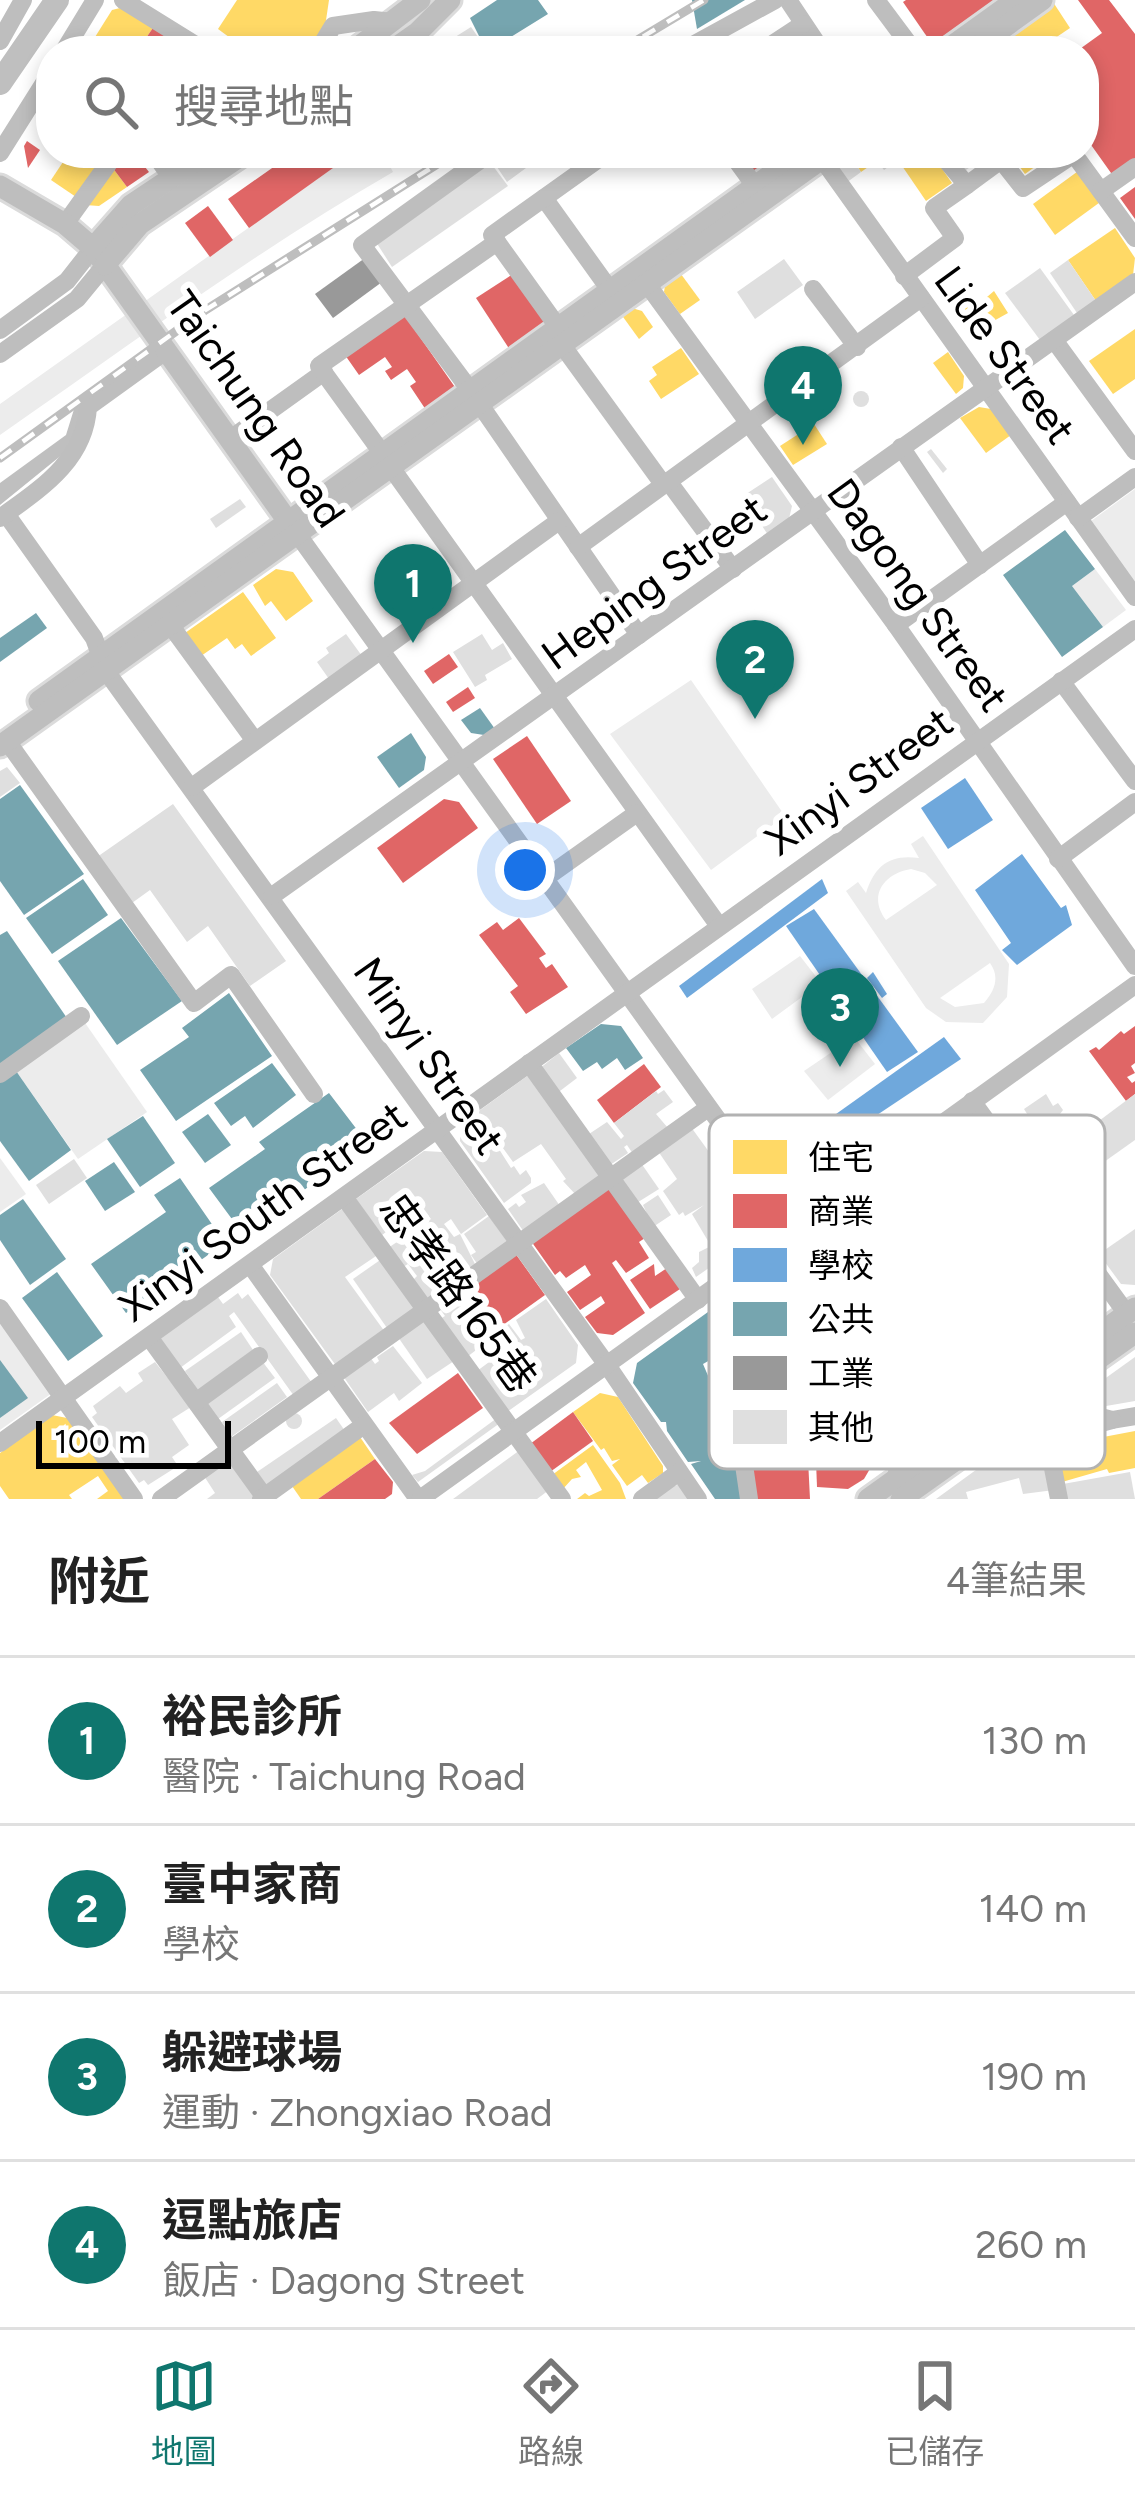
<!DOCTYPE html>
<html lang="zh-TW">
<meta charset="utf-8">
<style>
body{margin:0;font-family:Figtree,"Noto Sans TC",sans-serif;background:#f6f6f6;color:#222}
.scale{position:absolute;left:36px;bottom:30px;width:195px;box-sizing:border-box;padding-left:12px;border:6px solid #000;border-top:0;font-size:33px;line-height:42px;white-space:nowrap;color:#000;-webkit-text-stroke:9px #fff;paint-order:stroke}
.you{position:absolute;left:525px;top:870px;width:42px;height:42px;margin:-30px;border:9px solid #fff;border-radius:50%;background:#1a73e8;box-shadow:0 0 0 18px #1a73e833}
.badge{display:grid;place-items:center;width:78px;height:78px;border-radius:50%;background:#0f766e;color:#fff;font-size:39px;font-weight:700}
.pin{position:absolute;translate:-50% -99px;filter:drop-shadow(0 3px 6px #0008)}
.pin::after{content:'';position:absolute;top:63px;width:42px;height:36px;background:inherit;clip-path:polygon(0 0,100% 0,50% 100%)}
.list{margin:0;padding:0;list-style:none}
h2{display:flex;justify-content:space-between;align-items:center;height:156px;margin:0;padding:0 48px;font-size:51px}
h2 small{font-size:39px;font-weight:400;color:#767676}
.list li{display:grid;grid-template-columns:78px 1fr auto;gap:36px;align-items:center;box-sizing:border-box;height:168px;padding:0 48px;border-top:3px solid #e0e0e0}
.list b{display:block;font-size:45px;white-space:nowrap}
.list p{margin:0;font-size:39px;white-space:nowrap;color:#767676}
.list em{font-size:39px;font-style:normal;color:#767676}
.icon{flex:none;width:66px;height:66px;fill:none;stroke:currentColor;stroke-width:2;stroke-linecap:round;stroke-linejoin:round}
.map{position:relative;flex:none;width:1135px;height:1499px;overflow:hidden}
.search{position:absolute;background:#fff;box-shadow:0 6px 18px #0003;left:36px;right:36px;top:36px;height:132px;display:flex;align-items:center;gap:30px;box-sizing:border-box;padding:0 42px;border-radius:48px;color:#767676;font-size:45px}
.sheet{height:828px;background:#fff}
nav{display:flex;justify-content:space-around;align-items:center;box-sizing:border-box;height:168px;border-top:3px solid #e0e0e0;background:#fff;font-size:33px;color:#767676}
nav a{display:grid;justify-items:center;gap:6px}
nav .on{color:#0f766e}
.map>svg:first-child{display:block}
.green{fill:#ececec;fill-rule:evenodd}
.water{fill:#bfbfbf}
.homes{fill:#ffd966}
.shops{fill:#e06666}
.schools{fill:#6fa8dc}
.public{fill:#76a5af}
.industry{fill:#999}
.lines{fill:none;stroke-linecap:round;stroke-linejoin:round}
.river{stroke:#bfbfbf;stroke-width:24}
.building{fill:#dfdfdf}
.major-casing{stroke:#dbdbdb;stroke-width:27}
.minor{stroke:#bebebe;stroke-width:18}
.major{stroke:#bebebe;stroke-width:21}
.rail-casing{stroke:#bebebe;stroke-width:9}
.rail{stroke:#fff;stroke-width:4.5;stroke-dasharray:14;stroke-linecap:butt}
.labels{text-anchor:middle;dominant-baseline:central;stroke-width:12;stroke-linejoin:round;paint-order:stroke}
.street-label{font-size:42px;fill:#000;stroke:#fff}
.key{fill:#fff;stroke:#b2b2b2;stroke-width:3}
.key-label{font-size:33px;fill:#000}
</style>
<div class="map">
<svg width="1135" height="1499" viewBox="0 0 1135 1499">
<rect width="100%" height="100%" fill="#fff"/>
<!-- green -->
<g class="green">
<path d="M354,153h29l10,19c-137,79 -263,173 -393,263v-31z"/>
<path d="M1135,489v101l-48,-66z"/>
<path d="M1095,569l31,41 -23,17 -31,-41z"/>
<path d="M691,680l94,136 -74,54 -101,-136z"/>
<path d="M923,836l86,128 -2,33 -24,26 -37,-1 -20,-14 -80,-117 12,-9 8,11c9,-28 24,-39 53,-35l-8,-14zM911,869l14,4 12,12 -51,35c-19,-25 -1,-47 25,-51zM990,963c10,14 5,27 -6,40l-29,4 -15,-9z"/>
<path d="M800,956l21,27 -49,36 -20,-30z"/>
<path d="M83,1020l64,92 -69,47 -64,-91z"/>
<path d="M854,1037l21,27 -47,36 -24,-29z"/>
<path d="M0,1158l26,36 -26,18z"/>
<path d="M0,1321l52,72 -52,37z"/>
</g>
<!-- water -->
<path class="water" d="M85,398l-11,47 -74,60v-22l66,-48 9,-29z"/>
<!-- homes -->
<g class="homes">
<path d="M237,0h92l-4,27 -17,24h-60l-30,-22z"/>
<path d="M1053,2l17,26 -34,23h-21l-4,-5 4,-18z"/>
<path d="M132,5l25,17 -20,29h-38l-9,-6 22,-35z"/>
<path d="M69,153h42l-32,46 -28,-19z"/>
<path d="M848,153h18l8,10 -13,9z"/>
<path d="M907,153h24l21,30 -26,18 -28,-41z"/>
<path d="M1010,153h44l-29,21z"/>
<path d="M109,163l18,24 -28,19 -14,-1z"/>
<path d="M1081,169l22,31 -48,35 -22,-31z"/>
<path d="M1115,228l20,30 -2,17 -37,26 -28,-41z"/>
<path d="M678,270l22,30 -20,14 -16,-22 2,-13z"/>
<path d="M994,291l14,22 -27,15 3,5 -11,8 -21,-31 15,-10 6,9z"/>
<path d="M625,306l17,5 11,16 -14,12 -21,-29z"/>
<path d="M1135,329v50l-22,15 -24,-33z"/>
<path d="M681,348l18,26 -38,25 -12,-18 8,-6 -5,-8z"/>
<path d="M948,352l16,24 -1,12 -7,6 -23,-31z"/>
<path d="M979,407l12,2 20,26 -25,18 -26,-35z"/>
<path d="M814,424l13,20 -34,21 -13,-19z"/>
<path d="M276,569l17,3 20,29 -27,20 -15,-20 -6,5 -12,-21z"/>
<path d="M243,592l33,46 -25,18 -9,-12 -7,5 -8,-11 -26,18 -16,-23z"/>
<path d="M600,1393l18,4 45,69v7l-15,10 -6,-8 -15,11 -15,-21 8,-6 -8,2 -8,-13 -3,2 -28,-38z"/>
<path d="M52,1415l15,3 58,81h-28l11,-8 -10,-15 -29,19 3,4h-63l-9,-13v-33z"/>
<path d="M1135,1431v37l-26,5 -2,-4 -45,13 -6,-36z"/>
<path d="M360,1437l15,22 -57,40h-17l-9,-13z"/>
<path d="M593,1445l27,38 6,16h-49l8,-6 4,3 13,-6 -16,-28 -10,8 5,7 -9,2 -10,11 -10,-15z"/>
</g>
<!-- shops -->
<g class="shops">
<path d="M906,0h90l-64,44 -29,-42z"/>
<path d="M1078,0h31l26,34v132l-19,14 -32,-45v-84h-7l25,-18z"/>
<path d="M157,22l30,20 -6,9h-44z"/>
<path d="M27,141l13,9 -12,18 -4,-22z"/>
<path d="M123,153h11l15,19 -22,15 -18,-24z"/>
<path d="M302,153h52l-105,75 -21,-29 64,-45 3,3z"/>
<path d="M733,153h48l-31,22z"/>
<path d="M1135,187v32l-15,-21z"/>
<path d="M208,206l25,34 -23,17 -25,-34z"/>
<path d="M516,272l34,52 -40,26 -34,-52z"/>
<path d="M403,313l54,77 -31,20 -16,-24 6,-4 -9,-13 -16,11 -6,-9 7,-4 -7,-10 -26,18 -14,-20z"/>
<path d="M449,654l9,13 -25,17 -9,-13z"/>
<path d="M468,687l7,11 -22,14 -7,-10z"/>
<path d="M527,736l44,65 -34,23 -44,-65z"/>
<path d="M444,799l15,3 19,26 -75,55 -26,-35z"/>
<path d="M519,918l27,36 -7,4 7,10 6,-4 16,23 -42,27 -16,-22 8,-6 -39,-51 18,-13 6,8z"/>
<path d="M1135,1026v37l-4,3 4,7 -8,4 5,6 3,-2v13l-9,7 -37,-50 7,-4 3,3 22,-19 3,3z"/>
<path d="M644,1064l17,23 -47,36 -17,-23z"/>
<path d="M608,1186l37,52 -6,4 10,16 -23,15 -10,-13 -4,3 33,50 -32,22 -16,-2 -12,-16 20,-14 -4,-7 -21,14 -13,-18 24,-17 -6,-10 -19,13 -6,-7 -5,4 -24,-34z"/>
<path d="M515,1253l30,42 -49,35 -29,-42z"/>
<path d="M654,1264l1,12 12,-8 13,21 -30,20 -20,-29z"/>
<path d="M778,1267l14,3 24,34 -35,23 4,4 34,-22 54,84 -26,5 1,4 26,-2 -3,56 -46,-3 -9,-6 -4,-45 -9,-31 -8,-20 -5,3 12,35 -24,5 1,9 26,-3 5,99h-58l-6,-48 38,-6 -2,-7 -36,4 -23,-136z"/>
<path d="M458,1373l25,35 -66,46 -28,-31z"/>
<path d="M573,1412l20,29 -43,31 -20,-28z"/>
<path d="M375,1459l18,23 -1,12 -7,5h-67z"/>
<path d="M816,1461l55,2v4l-7,12 -16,10 -31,-2z"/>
</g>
<!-- schools -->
<g class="schools">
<path d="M965,778l28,42 -45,29 -27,-41z"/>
<path d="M1022,854l39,54 5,-3 6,20 -55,40 -15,-15 9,-7 -36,-53z"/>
<path d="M822,879l6,14 -141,105 -8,-12z"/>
<path d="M814,909l104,143 -31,20 -101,-146z"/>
<path d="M873,972l14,22 -5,4 -15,-20z"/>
<path d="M944,1037l17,22 -156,104 -11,-19z"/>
</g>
<!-- public -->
<g class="public">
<path d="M497,0h41l10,14 -50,31 -3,-4 -14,10h-22l21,-13 -10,-20z"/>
<path d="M692,0h53l-48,29z"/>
<path d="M1065,530l30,39 -23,17 31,41 -41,30 -59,-82z"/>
<path d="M36,613l11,15 -47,34v-24z"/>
<path d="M480,708l15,21 -11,6 -13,-2 -10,-13z"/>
<path d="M411,733l15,24 -2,13 -25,18 -22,-31z"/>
<path d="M20,785l64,89 -60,41 -24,-34v-82z"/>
<path d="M83,879l25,36 -56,39 -26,-36z"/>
<path d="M121,918l61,83 -65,44 -59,-84z"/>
<path d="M7,931l62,90 -69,48v-134z"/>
<path d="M229,993l43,63 -96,65 -36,-51 49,-33 -7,-9z"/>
<path d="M601,1024l20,2 22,32 -18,12 -8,-12 -15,11 -5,-7 -14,9 -17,-23z"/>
<path d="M272,1063l24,32 -43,33 -8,-12 -14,10 -17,-23z"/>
<path d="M14,1068l57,82 -42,31 -29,-40v-63z"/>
<path d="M329,1093l39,51 -125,90 -34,-46 56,-39 -6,-7z"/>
<path d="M208,1114l23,31 -26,18 -23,-31z"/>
<path d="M143,1116l32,47 -35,24 -33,-48z"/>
<path d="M114,1162l21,30 -30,19 -20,-30z"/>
<path d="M180,1178l45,65 -99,70 -35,-49 75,-52 -12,-17z"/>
<path d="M23,1199l43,60 -36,26 -30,-45v-25z"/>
<path d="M57,1272l46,64 -35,25 -46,-63z"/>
<path d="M708,1312l7,1 12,57 -15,3 -2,-13 -7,4 6,14 19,-2 11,76 -21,4 1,5 20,-2 6,40h-30l-24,-35 10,-3 -13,1 -21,-31 -1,-9h-5l-28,-39 4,-20z"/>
<path d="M0,1360l28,38 -28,20z"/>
</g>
<!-- industry -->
<path class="industry" d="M365,258l17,24 -49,36 -18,-24z"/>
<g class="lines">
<!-- river -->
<path class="river" d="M0,83l57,-83"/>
</g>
<!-- building -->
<g class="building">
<path d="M471,27l7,10 -20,14h-25z"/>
<path d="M801,35l13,16h-36z"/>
<path d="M501,153l9,5 6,-4 10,14 -19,14 -10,-15 4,-3 -5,-8z"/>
<path d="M519,153h34l-23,15z"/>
<path d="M837,153h11l13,19 -15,11 -10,-14z"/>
<path d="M872,153h35l-23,17z"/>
<path d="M954,153h36l-24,17z"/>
<path d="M490,162l18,24 -116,81 -16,-25z"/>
<path d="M784,259l19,26 -48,34 -18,-27z"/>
<path d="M1068,260l28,41 -19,12 -27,-40z"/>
<path d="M1040,268l34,47 -34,25 -35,-47z"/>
<circle cx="861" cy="399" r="8"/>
<path d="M931,449l16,20 -4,4 -16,-21z"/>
<path d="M772,477l20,29 -4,17 -20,12 -25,-39z"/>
<path d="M240,499l6,8 -30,21 -6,-9z"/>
<path d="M346,634l16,22 -33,23 -12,-17 12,-9 -3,-5z"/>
<path d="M482,634l10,16 11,-7 9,16 -27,16 2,5 -12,7 -22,-35z"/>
<path d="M7,767l13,16 -20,14v-26z"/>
<path d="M173,804l113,157 -36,25 -42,-60 -21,16 -37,-52 -18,13 -35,-46z"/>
<path d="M559,1053l18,25 -21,16 -17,-25z"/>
<path d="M530,1074l70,99 -2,6 -22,16 -13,-14 3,-2 -25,-35 -28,18 -13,-18 -3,2 14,22 3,-2 6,9 6,-5 5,8v5l-27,20 -44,-62 1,-12 18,-12 -3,-4z"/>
<path d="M664,1090l9,12 -17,12 12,14 -35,26 -6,-9 -3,2 4,6 -21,14 -21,-31 21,-14 14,17 3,-3 -10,-13 42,-32 2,3z"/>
<path d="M1046,1094l7,12 5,-3 5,7 -3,4 8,12 -7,6 2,4 -29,20 -4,-16 9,-7 -15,-24z"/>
<path d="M1135,1094v46l-79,56 -17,-23 1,-8z"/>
<path d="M691,1127l65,90 -3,20 -57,40 -4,-9 7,-6v-10l12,-6 -19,-32 12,-9 -19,11 -2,-4 -4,3 -16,-24 14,-12 -19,-28z"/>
<path d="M424,1151l18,1 45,63 -26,19 -10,-15 -7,5 10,13 6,-3 16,32 -14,10 -31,-44 6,-5 -4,-4 -7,5 -2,-4 7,-5 -4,-5 -27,22 -6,-10 -12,9 -26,-36z"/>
<path d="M74,1159l13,19 -38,26 -13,-19z"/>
<path d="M641,1163l18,26 -24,15 -17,-24z"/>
<path d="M544,1183l16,23 -36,26 -16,-23 8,-6 3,4 7,-5 -5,-7z"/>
<path d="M658,1195l13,20 -18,12 -10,-22z"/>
<path d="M345,1207l34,47 -34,23 40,55 -48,35 -67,-92 3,-16z"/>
<path d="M489,1216l19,27 -30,22 -7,-10 5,-3 -12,-18z"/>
<path d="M418,1228l37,54 -27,20 -16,-21 5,-5 -9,-12 -5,3 -15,-19z"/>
<path d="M1135,1229v56l-14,-1 -22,-30z"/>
<path d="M383,1258l33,50 -29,20 -34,-49z"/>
<path d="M463,1291l30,46 -26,20 -27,-38 5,-3 -5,-7z"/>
<path d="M238,1293l4,6 6,-5 64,89 -18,13 -60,-84 -5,4 7,11 -56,41 -21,-29 59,-42 5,7z"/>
<path d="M546,1299l32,46 -2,18 -69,49 -30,-41 31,-23 -10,-16 11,-8 12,16 4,-2 -9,-18z"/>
<path d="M424,1319l30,42 -27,18 -29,-42z"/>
<path d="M241,1332l12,18 -55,40 -13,-19z"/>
<path d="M393,1346l29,37 -23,18 -5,-8 -26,19 -25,-36 27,-19 5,7 4,-3 -2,-4z"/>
<path d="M1135,1357v44l-29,5 -10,-21z"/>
<path d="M262,1361l13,17 -57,41 -13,-18z"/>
<path d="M155,1362l36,45 -19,12 17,26 -17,12 6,9 -30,19 -4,-5 -5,3 -47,-66 5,-4 -4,-7 27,-20 6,7 17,-12 -5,-8z"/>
<path d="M277,1383l10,14 -56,40 -9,-15z"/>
<circle cx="294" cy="1421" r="8"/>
<path d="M336,1418l9,13 -78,55 -10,-14z"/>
<path d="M497,1418l3,5 -82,59 -6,-7 13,-4z"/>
<path d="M520,1450l29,40 -12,9h-84z"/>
<path d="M1036,1450l11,6 7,34 -31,4 -4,-16 -53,14 2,7h-32l55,-40z"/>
<path d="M227,1458l29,41h-49l8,-6 -11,-17z"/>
<path d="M1130,1472l5,27h-69l-3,-15z"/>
<path d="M673,1483l2,3 4,-2 11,15h-40z"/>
</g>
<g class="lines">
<!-- major casing -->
<g class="major-casing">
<g id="major">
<path d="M353,51l67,-51"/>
<path d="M391,51l27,-19 32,-32"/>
<path d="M945,51l71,-51"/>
<path d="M971,51l71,-51"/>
<path d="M0,186l65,38 28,24 199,279"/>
<path d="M93,248l38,-43 78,-52"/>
<path d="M105,265l35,-41 105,-71"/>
<path d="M39,701l762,-548"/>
<path d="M0,746l830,-593"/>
<path d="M868,1499l267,-191"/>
<path d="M901,1499l234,-166"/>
</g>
</g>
<!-- minor -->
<g class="minor">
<path d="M123,0l82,51"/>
<path d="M788,0l34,51"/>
<path d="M876,0l38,51"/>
<path d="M0,41l23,-41"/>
<path d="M695,44l80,-44"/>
<path d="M64,51l31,-51"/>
<path d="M318,51l15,-25 41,-6 19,2"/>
<path d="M762,51l41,-27"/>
<path d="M0,153l51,-81"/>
<path d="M154,153l17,24"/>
<path d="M490,153l-128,92 108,145 169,245"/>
<path d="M731,153l24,33"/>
<path d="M818,153l317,444"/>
<path d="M940,153l27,32 34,-25 22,28 51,-34"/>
<path d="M1073,153l62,85"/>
<path d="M1101,191l34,-24"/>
<path d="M544,198l66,92"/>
<path d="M65,224l51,-71"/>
<path d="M497,242l61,85"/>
<path d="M639,273l257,352 239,341"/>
<path d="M904,276l51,-38 -21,-30 33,-23"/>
<path d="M813,289l44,58"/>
<path d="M0,330l67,-49 26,-33"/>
<path d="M1054,340l81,111"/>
<path d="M562,345l101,139"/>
<path d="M0,354l77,-55 28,-34"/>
<path d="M229,440l95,-68"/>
<path d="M901,447l79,118"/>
<path d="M382,453l-63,-87 178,-124 -5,-7 115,-82"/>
<path d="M390,466l329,460"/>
<path d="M668,481l65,88"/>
<path d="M6,514l88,124 12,33 501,694 91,134"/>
<path d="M0,518c40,-29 85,-57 88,-111l79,-57"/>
<path d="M1078,518l57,-41"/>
<path d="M296,532l600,836 8,20 -8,96"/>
<path d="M578,547l343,-249"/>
<path d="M896,625l171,-123"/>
<path d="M171,626l84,115"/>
<path d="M1061,681l74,100"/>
<path d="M7,741l187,262 37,-28 83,119"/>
<path d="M192,787l367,-266"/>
<path d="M1058,859l77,-57"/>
<path d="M544,879l93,-66"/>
<path d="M272,896l863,-614"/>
<path d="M529,1063l169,237"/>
<path d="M0,1074l81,-58"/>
<path d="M972,1101l155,213"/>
<path d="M900,1156l149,214 -9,31 19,98"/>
<path d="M344,1197l218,302"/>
<path d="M251,1266l167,233"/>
<path d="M718,1287l31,212"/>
<path d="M0,1308l134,191"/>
<path d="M149,1337l117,162"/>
<path d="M1074,1377l26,41"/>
<path d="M197,1401l62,-45"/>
<path d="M1040,1401l72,19 23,-4"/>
<path d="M0,1443l1135,-814"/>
<path d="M971,1452l75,-14 66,-18"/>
<path d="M161,1499l547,-391"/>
<path d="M261,1499l103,-74"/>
<path d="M420,1499l715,-514"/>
<path d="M642,1499l37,-27"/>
</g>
<!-- major -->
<use href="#major" class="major"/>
<!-- rail casing -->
<g class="rail-casing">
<g id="rail">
<path d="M619,51l85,-51"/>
<path d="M0,458l204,-147 251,-158"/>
</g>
</g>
<!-- rail -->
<use href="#rail" class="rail"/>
</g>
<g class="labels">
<!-- street labels -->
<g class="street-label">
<text transform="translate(1005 355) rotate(54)">Lide Street</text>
<text transform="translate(256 409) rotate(55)">Taichung Road</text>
<text transform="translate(654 582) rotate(-36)">Heping Street</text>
<text transform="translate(918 595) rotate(54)">Dagong Street</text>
<text transform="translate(859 781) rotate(-36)">Xinyi Street</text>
<text transform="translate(429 1056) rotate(55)">Minyi Street</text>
<text transform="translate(263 1211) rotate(-36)">Xinyi South Street</text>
<text transform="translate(458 1293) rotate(54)">忠孝路165巷</text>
</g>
</g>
<!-- legend -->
<rect x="709" y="1115" width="396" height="354" rx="18" class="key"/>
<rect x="733" y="1140" width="54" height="34" fill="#ffd966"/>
<rect x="733" y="1194" width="54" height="34" fill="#e06666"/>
<rect x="733" y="1248" width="54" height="34" fill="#6fa8dc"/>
<rect x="733" y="1302" width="54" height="34" fill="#76a5af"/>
<rect x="733" y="1356" width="54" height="34" fill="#999"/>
<rect x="733" y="1410" width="54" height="34" fill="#dfdfdf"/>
<g class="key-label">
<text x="808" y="1169">住宅</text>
<text x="808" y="1223">商業</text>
<text x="808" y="1277">學校</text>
<text x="808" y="1331">公共</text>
<text x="808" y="1385">工業</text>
<text x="808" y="1439">其他</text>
</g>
</svg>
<div class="scale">100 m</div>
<div class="you"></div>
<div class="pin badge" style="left:413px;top:643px">1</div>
<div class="pin badge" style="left:755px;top:719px">2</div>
<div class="pin badge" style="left:840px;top:1067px">3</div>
<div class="pin badge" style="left:803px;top:445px">4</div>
<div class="search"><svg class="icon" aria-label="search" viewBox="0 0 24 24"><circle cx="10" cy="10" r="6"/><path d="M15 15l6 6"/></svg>搜尋地點</div>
</div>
<section class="sheet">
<h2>附近<small>4筆結果</small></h2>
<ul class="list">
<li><span class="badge">1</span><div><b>裕民診所</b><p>醫院 · Taichung Road</p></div><em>130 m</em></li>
<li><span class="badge">2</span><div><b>臺中家商</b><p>學校</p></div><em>140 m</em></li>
<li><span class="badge">3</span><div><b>躲避球場</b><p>運動 · Zhongxiao Road</p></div><em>190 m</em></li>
<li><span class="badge">4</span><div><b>逗點旅店</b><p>飯店 · Dagong Street</p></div><em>260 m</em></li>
</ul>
</section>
<nav>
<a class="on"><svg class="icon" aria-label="map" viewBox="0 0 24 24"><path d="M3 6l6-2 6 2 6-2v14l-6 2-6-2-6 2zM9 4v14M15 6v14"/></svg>地圖</a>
<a><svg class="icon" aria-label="directions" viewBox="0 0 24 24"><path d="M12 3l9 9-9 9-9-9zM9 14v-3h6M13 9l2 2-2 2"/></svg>路線</a>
<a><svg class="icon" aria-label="saved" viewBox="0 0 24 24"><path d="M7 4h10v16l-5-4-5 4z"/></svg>已儲存</a>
</nav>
